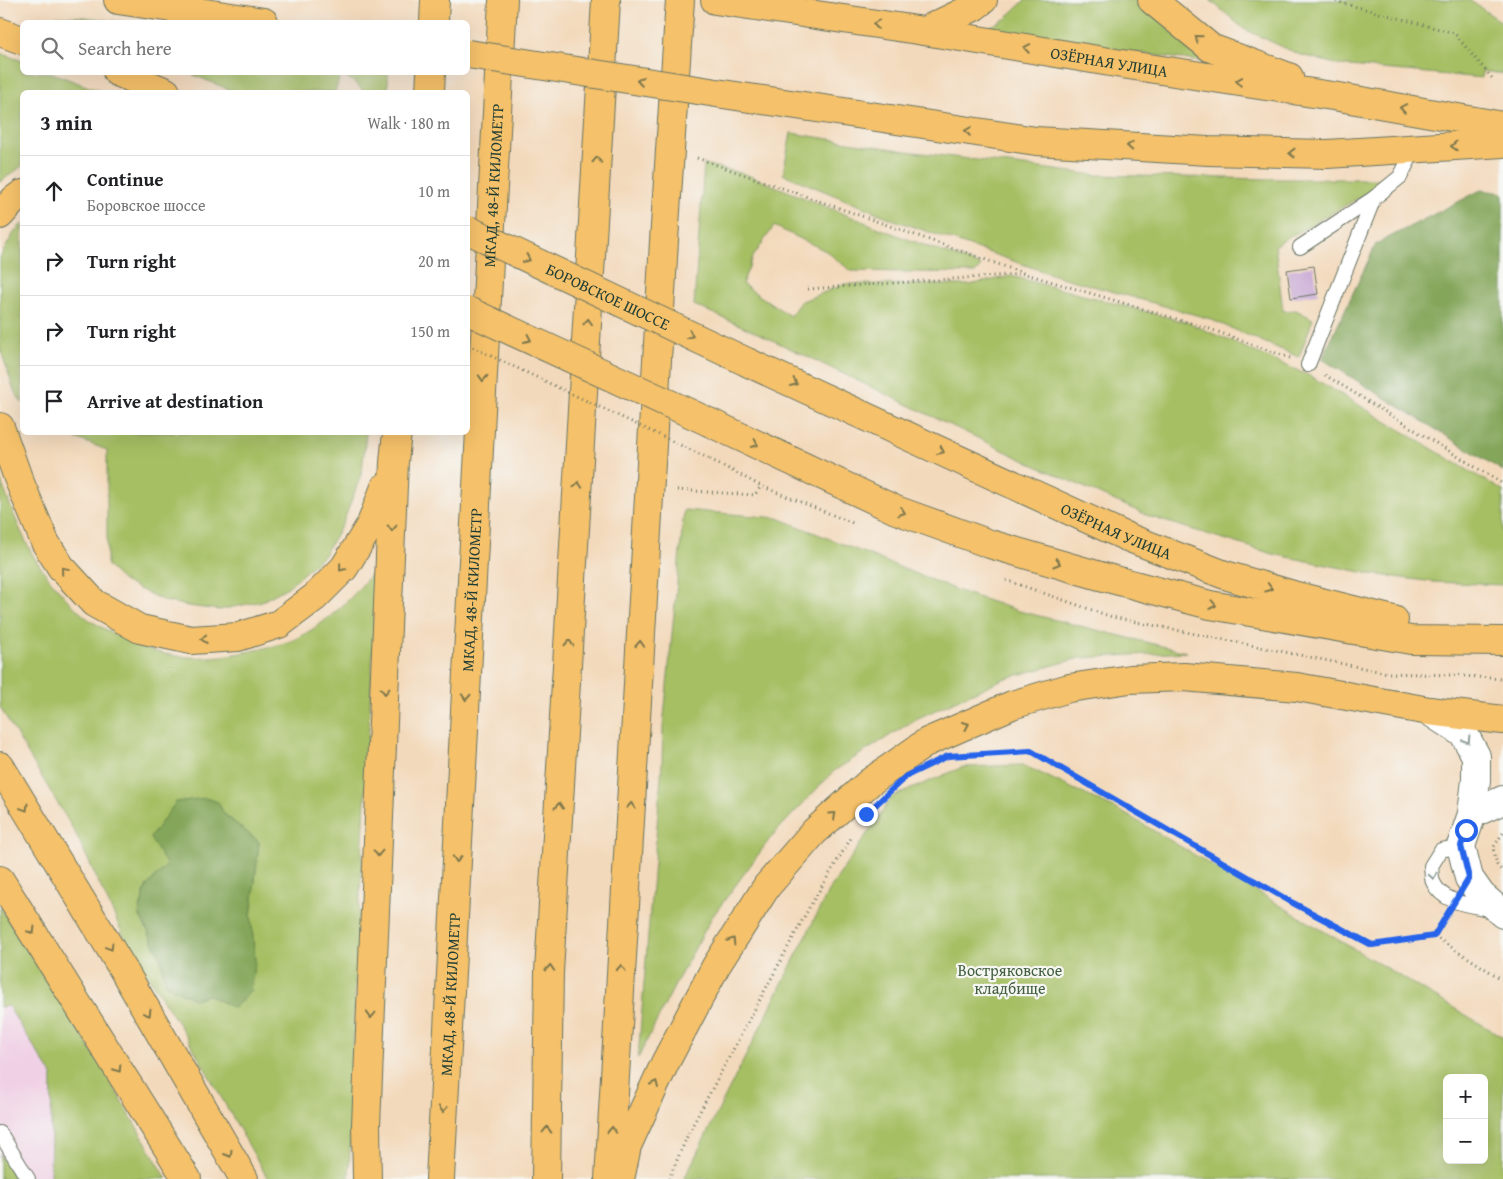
<!DOCTYPE html>
<meta charset="utf-8">
<style>
body{margin:0;font-family:"Gentium Book Plus",serif;background:#f2f2f2;color:#202124}
.controls{position:absolute;right:15px;bottom:15px;display:grid;overflow:hidden;border-radius:8px;box-shadow:0 5px 20px #0002}
.controls button{width:45px;height:45px;display:grid;place-items:center;padding:0;border:0;border-bottom:1px solid #e0e0e0;background:#fff;color:#202124;font:25px sans-serif}
.stop{position:absolute;width:15px;height:15px;margin:-11px;border:4px solid #2563eb;border-radius:50%;background:#fff}
.stop.end{background:#2563eb;border-color:#fff;box-shadow:0 1px 5px #0008}
.list{margin:0;padding:0;list-style:none}
h2{display:flex;justify-content:space-between;align-items:center;height:65px;margin:0;padding:0 20px;font-size:21px}
h2 small{font-size:16px;font-weight:400;color:#757577}
.list li{display:grid;grid-template-columns:32px 1fr auto;gap:15px;align-items:center;box-sizing:border-box;height:70px;padding:0 20px;border-top:1px solid #e0e0e0}
.list b{display:block;font-size:19px;white-space:nowrap}
.list p{margin:0;font-size:16px;white-space:nowrap;color:#757577}
.list em{font-size:16px;font-style:normal;color:#757577}
.icon{flex:none;width:28px;height:28px;fill:none;stroke:currentColor;stroke-width:2;stroke-linecap:round;stroke-linejoin:round}
.map{position:relative;flex:none;width:1503px;height:1179px;overflow:hidden}
.search{position:absolute;background:#fff;box-shadow:0 5px 20px #0002;left:20px;top:20px;width:450px;height:55px;display:flex;align-items:center;gap:12px;box-sizing:border-box;padding:0 18px;border-radius:8px;color:#757577;font-size:19px}
.panel{position:absolute;background:#fff;box-shadow:0 5px 20px #0002;left:20px;top:90px;width:450px;height:345px;border-radius:8px}
.map>svg:first-child{display:block}
.built{fill:#f0d0e5}
.green{fill:#a6bf64;stroke:#627e4c;fill-rule:evenodd}
.forest{fill:#84a65a;stroke:#527247}
.building{fill:#c7a7d5}
.lines{fill:none;stroke-linecap:round;stroke-linejoin:round}
.service-casing{stroke:#697463;stroke-width:16}
.tertiary-casing{stroke:#697463;stroke-width:30}
.primary-casing{stroke:#697463;stroke-width:30}
.trunk-casing{stroke:#697463;stroke-width:30}
.path{stroke:#697463;stroke-width:3;stroke-dasharray:1 4;stroke-linecap:butt}
.service{stroke:#fff;stroke-width:14}
.tertiary{stroke:#fff;stroke-width:28}
.primary{stroke:#f5c16b;stroke-width:28}
.trunk{stroke:#f5c16b;stroke-width:28}
.primary-bridge-casing{stroke:#697463;stroke-width:30;stroke-linecap:butt}
.path-bridge{stroke:#697463;stroke-width:3;stroke-dasharray:1 4;stroke-linecap:butt}
.primary-bridge{stroke:#f5c16b;stroke-width:28}
.oneway{stroke:#7f784d}
.oneway2{stroke:#8f9e9a}
.route{stroke:#2563eb;stroke-width:6}
.labels{text-anchor:middle;dominant-baseline:central;stroke-width:4.5;stroke-linejoin:round;paint-order:stroke}
.street-label{font-size:16px;fill:#1f3d34;stroke:#f6f6f2}
.park-label{font-size:16px;fill:#415e40;stroke:#f6f6f2}
</style>
<div class="map">
<svg width="1503" height="1179" viewBox="0 0 1503 1179">
<rect width="100%" height="100%" fill="#f6f6f2"/>
<filter id="ink" filterUnits="userSpaceOnUse"><feTurbulence type="fractalNoise" baseFrequency=".02" numOctaves="2"/><feDisplacementMap in="SourceGraphic" scale="10" xChannelSelector="R" yChannelSelector="G"/><feConvolveMatrix kernelMatrix="1 2 1 2 8 2 1 2 1" color-interpolation-filters="sRGB"/></filter>
<filter id="wash" filterUnits="userSpaceOnUse"><feTurbulence type="fractalNoise" baseFrequency=".0096" numOctaves="4" result="noise"/><feDisplacementMap in="SourceGraphic" scale="20" xChannelSelector="R" yChannelSelector="G"/><feGaussianBlur stdDeviation="1.12" result="paint"/><feColorMatrix in="noise" values="0 0 0 0 0 0 0 0 0 0 0 0 0 0 0 0 0 1.4 0 .05"/><feComposite in="paint" operator="in"/></filter>
<g filter="url(#wash)">
<rect width="100%" height="100%" fill="#f3d9bb"/>
<!-- built -->
<path class="built" d="M8,1006l44,69 -2,104h-50v-172z"/>
<!-- green -->
<g class="green">
<path d="M1025,0h121l38,43 28,20 -232,-31 25,-13z"/>
<path d="M1210,0h259l34,23v51l-21,-3v7l-143,-13 -41,-11 -54,-25z"/>
<path d="M56,16l28,1 37,5h-49z"/>
<path d="M0,53l22,8v11l30,1 50,19h-80v74l-22,16z"/>
<path d="M189,73h199v19h-23l-11,-10 -13,-8 -6,18h-100z"/>
<path d="M791,133l115,18 189,24 174,4h111v7l-105,59 8,66 13,-1 17,9 -14,38 -92,-39 -150,-42 -160,-55 -114,-47z"/>
<path d="M704,164l41,10 154,62 82,30 -6,7 -124,-2 -25,-20 -52,-25 -21,31 -11,27 48,32 10,-14 45,-18 124,1 42,-9 178,47 121,53 193,115v94l-69,-3 -63,-8 -98,-20 -122,-37 -119,-53 -270,-129 -68,-30z"/>
<path d="M22,224v179l-8,-13 -14,-42v-91l15,-26z"/>
<path d="M62,433l304,-1v1l-4,39 -19,51 -19,32 -36,32 -26,14 -43,9 -31,-4 -24,-5 -41,-20 -16,-15v-116z"/>
<path d="M0,479c9,23 17,46 28,67 10,21 36,52 54,68 9,8 21,14 32,20 50,28 91,28 146,15 14,-3 30,-6 43,-14 26,-15 49,-36 67,-60h7l-22,416 -6,188h-81l-83,-145 -57,-89 -52,-111 -76,-127zM224,814l35,28 -8,75 4,45 -89,22 -6,-29 -21,-41 7,-27 21,-22z"/>
<path d="M684,510l94,8 178,72 63,21 167,41 -106,6 -77,21 -87,40 -82,52 -62,65 -60,81 -35,64 -39,77 24,-294 1,-37z"/>
<path d="M1023,765l99,47 381,225v142h-819l145,-289 63,-93 71,-30zM1447,1078h37v82h-37z"/>
<path d="M0,907l103,162 64,110h-117l2,-104 -44,-69 -8,1z"/>
<path d="M0,1154l15,25h-15z"/>
</g>
<!-- forest -->
<g class="forest">
<path d="M1481,190l22,3v278l-181,-112 54,-115z"/>
<path d="M205,798l13,4 6,12 35,28 -8,75 4,45 -5,29 -16,17 -26,-13 -14,4 -28,-14 -6,-30 -21,-41 7,-27 21,-22 -17,-27 26,-36z"/>
</g>
<g id="blocks">
<!-- building -->
<path class="building" d="M1314,266l4,28 -27,4 -4,-28z"/>
</g>
</g>
<g filter="url(#ink)">
<use href="#blocks" fill-opacity="0" stroke="#697463" stroke-width="1"/>
<g class="lines">
<!-- service casing -->
<g class="service-casing">
<g id="service">
<path d="M1300,247l74,-49"/>
<path d="M1308,365l66,-167 26,-21 15,-29"/>
<path d="M1461,846l-20,4 -10,16c1,4 0,11 2,16 9,21 37,23 56,27"/>
<path d="M0,1133l28,46"/>
</g>
</g>
<!-- tertiary casing -->
<g class="tertiary-casing">
<g id="tertiary">
<path d="M1429,711l35,23 12,22v24l-4,34 -11,32 8,32 12,17 22,19"/>
<path d="M1472,814l31,-14"/>
</g>
</g>
<!-- primary casing -->
<g class="primary-casing">
<g id="primary">
<path d="M118,0l146,22"/>
<path id="s1" d="M715,0l209,31 198,33 217,33 164,29"/>
<path d="M1152,0l59,48 78,29"/>
<path d="M434,22l1,-22"/>
<path d="M924,31l50,-24 9,-7"/>
<path d="M0,32l22,8"/>
<path d="M117,72l49,20"/>
<path d="M430,92l1,-20"/>
<path d="M723,94l313,47 172,10 119,3 176,-11"/>
<path d="M0,215l14,-15 8,-6"/>
<path id="s2" d="M749,363l378,174 98,38 68,20 101,25"/>
<path d="M711,423l185,87 94,34 110,32 110,29 201,35 92,1"/>
<path d="M0,427l18,51 27,64 16,25 33,36 46,26 51,11 47,-3 41,-13 36,-27 29,-29 27,-44 14,-37"/>
<path d="M0,766l124,205 120,208"/>
<path d="M0,880l187,299"/>
<path d="M621,1175l6,-29 38,-83 51,-97 51,-80 47,-54 56,-50 57,-40 85,-37 57,-17 61,-9 54,-2 113,10 132,24 74,9"/>
<path d="M367,1179l-1,-54 28,-663 3,-30"/>
<path d="M609,1179l55,-938 16,-241"/>
</g>
</g>
<!-- trunk casing -->
<g class="trunk-casing">
<g id="trunk">
<path id="s3" d="M440,1179l63,-1179"/>
<path d="M546,1179l3,-207 57,-972"/>
</g>
</g>
<!-- path -->
<g class="path">
<path d="M1331,0l123,33 38,45"/>
<path d="M697,158l329,116 181,54 83,30"/>
<path d="M808,289l215,-15"/>
<path d="M1325,375l178,109"/>
<path d="M710,459l51,27 94,38"/>
<path d="M677,490l78,5 6,-9"/>
<path d="M1006,580l106,37 276,56 63,2 52,4"/>
<path d="M974,754l57,-3 262,152 79,42 62,-9"/>
<path d="M1503,833l-10,15 4,17 6,7"/>
<path d="M1444,919l-10,17 69,44"/>
<path d="M669,1179l20,-47 121,-226 41,-68"/>
</g>
<!-- service -->
<use href="#service" class="service"/>
<!-- tertiary -->
<use href="#tertiary" class="tertiary"/>
<!-- primary -->
<use href="#primary" class="primary"/>
<!-- trunk -->
<use href="#trunk" class="trunk"/>
<!-- primary-bridge casing -->
<g class="primary-bridge-casing">
<g id="primary-bridge">
<path d="M468,54l255,40"/>
<path id="s4" d="M468,230l281,133"/>
<path d="M468,311l243,112"/>
</g>
</g>
<!-- path-bridge -->
<path class="path-bridge" d="M468,345l242,114"/>
<!-- primary-bridge -->
<use href="#primary-bridge" class="primary-bridge"/>
</g>
<!-- one-way arrows -->
<defs><path id="oneway-chevron" d="M-2-3.5L2.5 0L-2 3.5" fill="none" stroke-width="1.6" stroke-linecap="round" stroke-linejoin="round" transform="scale(1.25)"/></defs>
<g class="oneway">
<use href="#oneway-chevron" transform="translate(876 24) rotate(-172)"/>
<use href="#oneway-chevron" transform="translate(1198 38) rotate(-141)"/>
<use href="#oneway-chevron" transform="translate(1027 48) rotate(-170)"/>
<use href="#oneway-chevron" transform="translate(640 81) rotate(-171)"/>
<use href="#oneway-chevron" transform="translate(1239 81) rotate(-171)"/>
<use href="#oneway-chevron" transform="translate(1403 108) rotate(-170)"/>
<use href="#oneway-chevron" transform="translate(968 131) rotate(-171)"/>
<use href="#oneway-chevron" transform="translate(1130 146) rotate(-177)"/>
<use href="#oneway-chevron" transform="translate(1454 146) rotate(177)"/>
<use href="#oneway-chevron" transform="translate(1292 153) rotate(-179)"/>
<use href="#oneway-chevron" transform="translate(597 160) rotate(-87)"/>
<use href="#oneway-chevron" transform="translate(527 259) rotate(25)"/>
<use href="#oneway-chevron" transform="translate(588 322) rotate(-87)"/>
<use href="#oneway-chevron" transform="translate(690 335) rotate(25)"/>
<use href="#oneway-chevron" transform="translate(528 339) rotate(25)"/>
<use href="#oneway-chevron" transform="translate(483 378) rotate(93)"/>
<use href="#oneway-chevron" transform="translate(794 383) rotate(25)"/>
<use href="#oneway-chevron" transform="translate(755 444) rotate(25)"/>
<use href="#oneway-chevron" transform="translate(941 451) rotate(25)"/>
<use href="#oneway-chevron" transform="translate(578 485) rotate(-87)"/>
<use href="#oneway-chevron" transform="translate(902 512) rotate(20)"/>
<use href="#oneway-chevron" transform="translate(392 528) rotate(92)"/>
<use href="#oneway-chevron" transform="translate(1057 563) rotate(16)"/>
<use href="#oneway-chevron" transform="translate(342 568) rotate(129)"/>
<use href="#oneway-chevron" transform="translate(64 570) rotate(-130)"/>
<use href="#oneway-chevron" transform="translate(1269 588) rotate(16)"/>
<use href="#oneway-chevron" transform="translate(1213 605) rotate(12)"/>
<use href="#oneway-chevron" transform="translate(204 639) rotate(176)"/>
<use href="#oneway-chevron" transform="translate(569 643) rotate(-87)"/>
<use href="#oneway-chevron" transform="translate(640 644) rotate(-87)"/>
<use href="#oneway-chevron" transform="translate(385 691) rotate(92)"/>
<use href="#oneway-chevron" transform="translate(466 697) rotate(93)"/>
<use href="#oneway-chevron" transform="translate(966 725) rotate(-24)"/>
<use href="#oneway-chevron" transform="translate(559 806) rotate(-87)"/>
<use href="#oneway-chevron" transform="translate(631 806) rotate(-87)"/>
<use href="#oneway-chevron" transform="translate(25 808) rotate(59)"/>
<use href="#oneway-chevron" transform="translate(833 815) rotate(-42)"/>
<use href="#oneway-chevron" transform="translate(378 853) rotate(92)"/>
<use href="#oneway-chevron" transform="translate(457 859) rotate(93)"/>
<use href="#oneway-chevron" transform="translate(32 931) rotate(58)"/>
<use href="#oneway-chevron" transform="translate(732 941) rotate(-58)"/>
<use href="#oneway-chevron" transform="translate(110 947) rotate(59)"/>
<use href="#oneway-chevron" transform="translate(550 968) rotate(-87)"/>
<use href="#oneway-chevron" transform="translate(621 968) rotate(-87)"/>
<use href="#oneway-chevron" transform="translate(148 1013) rotate(60)"/>
<use href="#oneway-chevron" transform="translate(371 1015) rotate(92)"/>
<use href="#oneway-chevron" transform="translate(118 1069) rotate(58)"/>
<use href="#oneway-chevron" transform="translate(655 1084) rotate(-66)"/>
<use href="#oneway-chevron" transform="translate(443 1109) rotate(93)"/>
<use href="#oneway-chevron" transform="translate(547 1130) rotate(-89)"/>
<use href="#oneway-chevron" transform="translate(612 1130) rotate(-87)"/>
<use href="#oneway-chevron" transform="translate(229 1154) rotate(60)"/>
</g>
<g class="oneway2">
<use href="#oneway-chevron" transform="translate(1467 740) rotate(58)"/>
<use href="#oneway-chevron" transform="translate(1433 876) rotate(78)"/>
</g>
</g>
<g class="lines" filter="url(#ink)">
<!-- route -->
<path class="route" d="M866,814l40,-38 42,-20 83,-5 262,152 79,42 62,-9 35,-58 -8,-32 5,-16"/>
</g>
<g class="labels">
<!-- street labels -->
<g class="street-label">
<text stroke="none"><textPath href="#s1" startOffset="399">ОЗЁРНАЯ УЛИЦА</textPath></text>
<text stroke="none"><textPath href="#s3" startOffset="995">МКАД, 48-Й КИЛОМЕТР</textPath></text>
<text stroke="none"><textPath href="#s4" startOffset="155">БОРОВСКОЕ ШОССЕ</textPath></text>
<text stroke="none"><textPath href="#s2" startOffset="404">ОЗЁРНАЯ УЛИЦА</textPath></text>
<text stroke="none"><textPath href="#s3" startOffset="590">МКАД, 48-Й КИЛОМЕТР</textPath></text>
<text stroke="none"><textPath href="#s3" startOffset="185">МКАД, 48-Й КИЛОМЕТР</textPath></text>
</g>
<!-- park labels -->
<g class="park-label">
<text x="1010" y="970">Востряковское<tspan x="1010" dy="18">кладбище</tspan></text>
</g>
</g>
</svg>
<div class="controls">
<button>+</button>
<button>−</button>
</div>
<div class="stop" style="left:1466px;top:830px"></div>
<div class="stop end" style="left:866px;top:814px"></div>
<div class="search"><svg class="icon" aria-label="search" viewBox="0 0 24 24"><circle cx="10" cy="10" r="6"/><path d="M15 15l6 6"/></svg>Search here</div>
<section class="panel">
<h2>3 min<small>Walk · 180 m</small></h2>
<ul class="list">
<li><svg class="icon" aria-label="ahead" viewBox="0 0 24 24"><path d="M12 20V5M6 11l6-6 6 6"/></svg><div><b>Continue</b><p>Боровское шоссе</p></div><em>10 m</em></li>
<li><svg class="icon" aria-label="right" viewBox="0 0 24 24"><path d="M7 20v-9h11M14 6l5 5-5 5"/></svg><div><b>Turn right</b></div><em>20 m</em></li>
<li><svg class="icon" aria-label="right" viewBox="0 0 24 24"><path d="M7 20v-9h11M14 6l5 5-5 5"/></svg><div><b>Turn right</b></div><em>150 m</em></li>
<li><svg class="icon" aria-label="arrive" viewBox="0 0 24 24"><path d="M6 21V4h12l-3 4 3 4H6"/></svg><div><b>Arrive at destination</b></div></li>
</ul>
</section>
</div>
